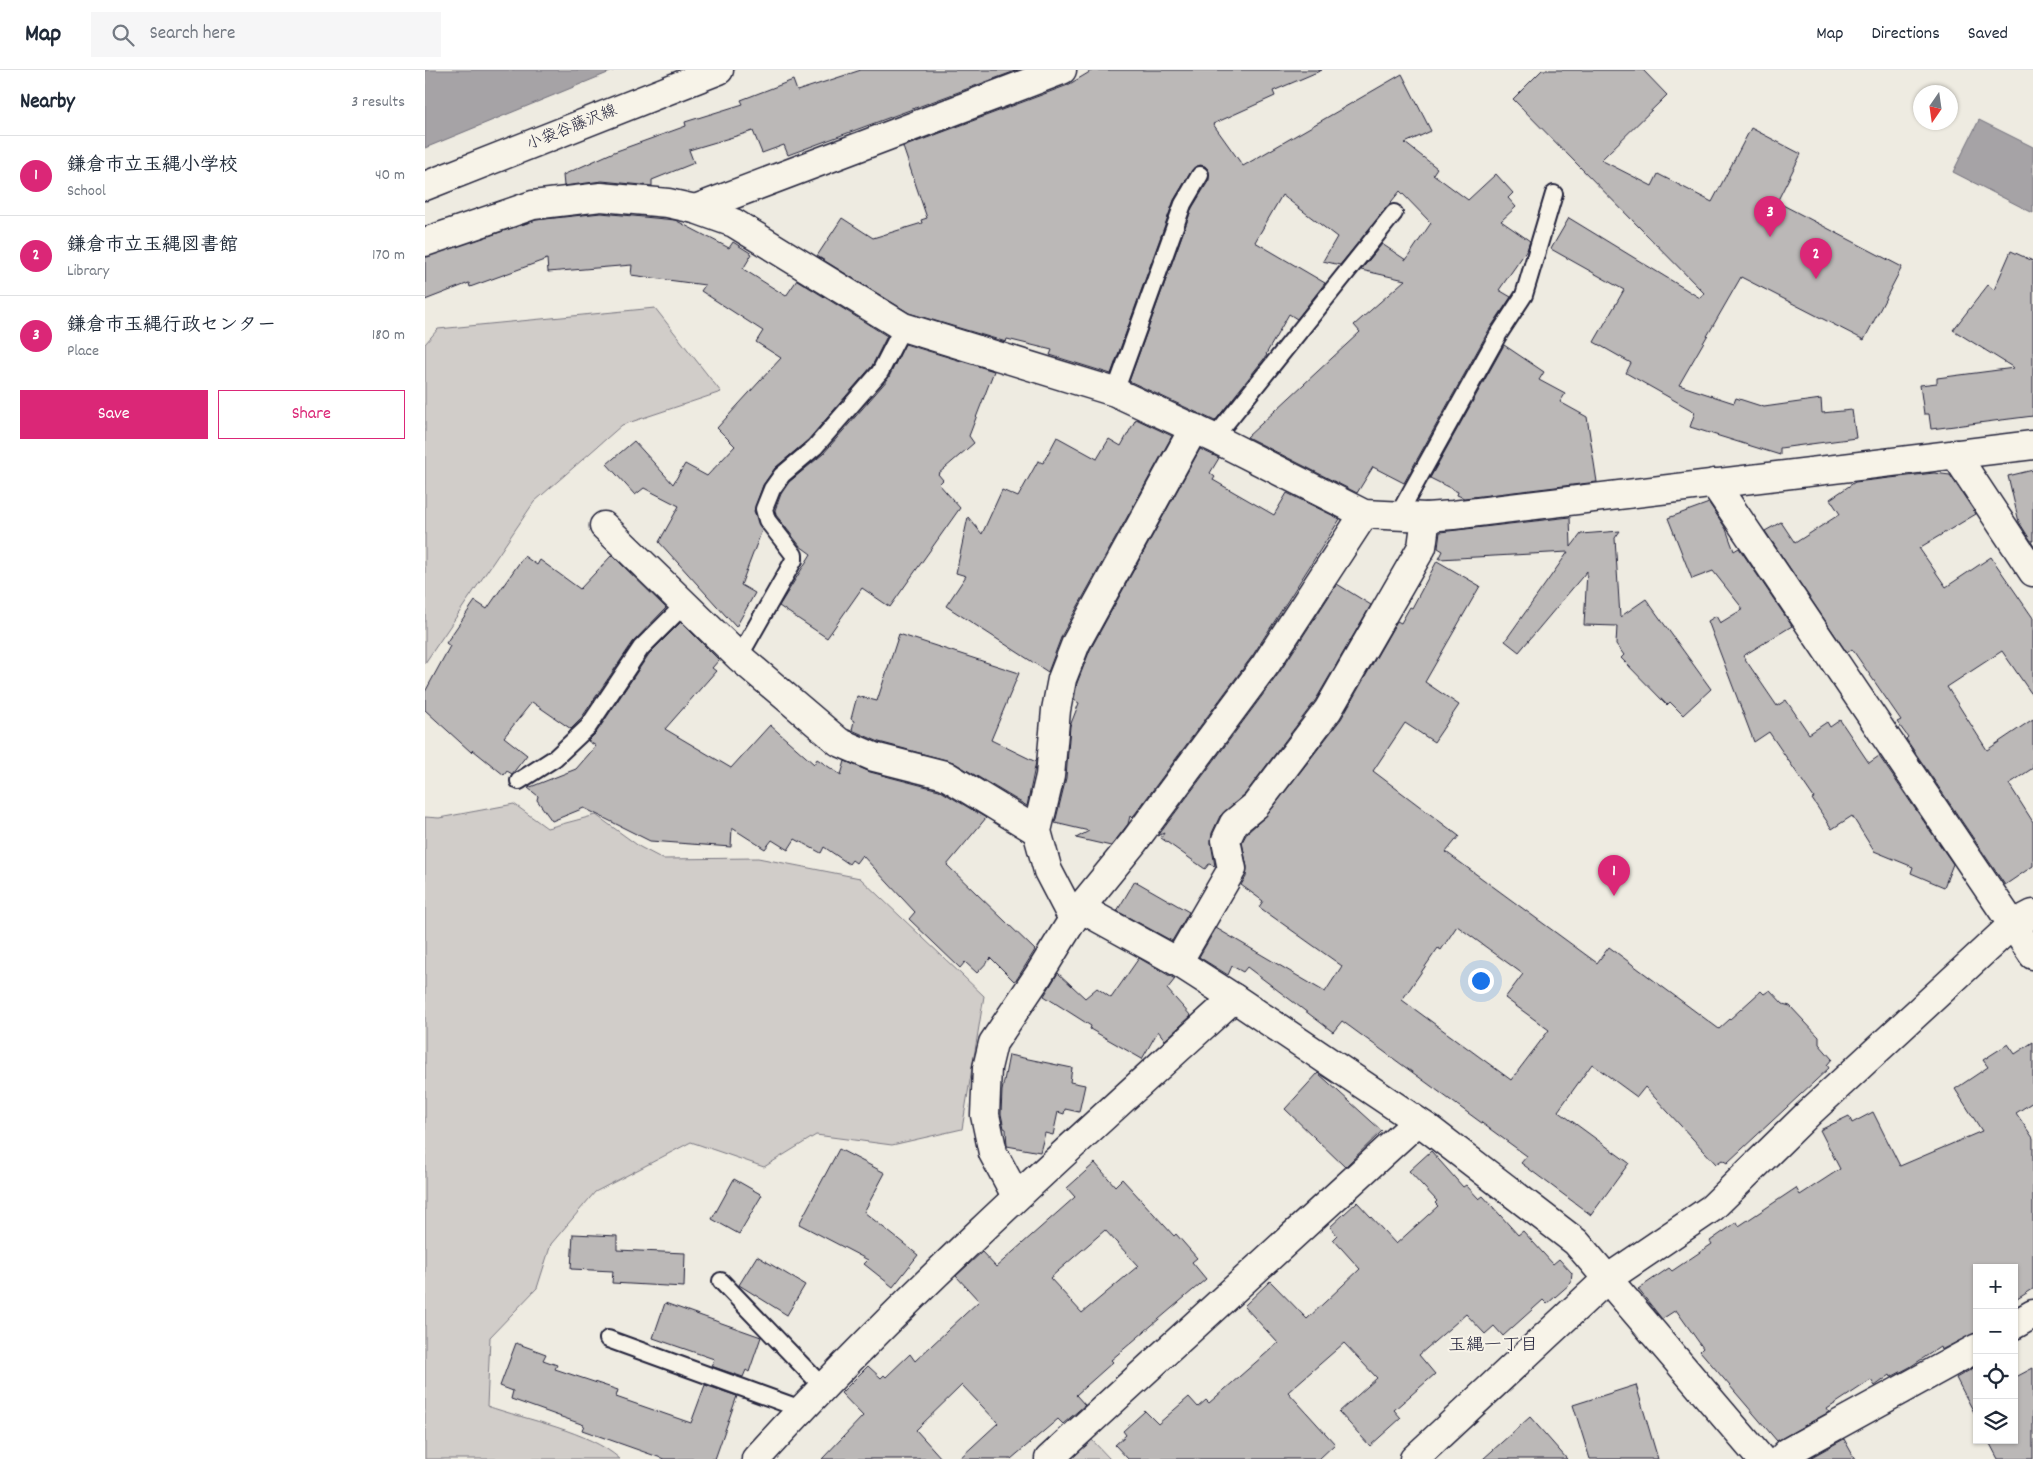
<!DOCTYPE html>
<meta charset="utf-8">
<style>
body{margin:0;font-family:Dekko,"Klee One",sans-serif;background:#f6f6f7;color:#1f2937}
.controls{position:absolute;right:15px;bottom:15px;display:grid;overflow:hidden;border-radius:0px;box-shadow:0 1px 4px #0004}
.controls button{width:45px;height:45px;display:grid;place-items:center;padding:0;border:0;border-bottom:1px solid #e0e1e3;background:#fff;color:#1f2937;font:25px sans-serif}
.compass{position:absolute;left:1488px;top:15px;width:45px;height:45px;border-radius:50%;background:#fff;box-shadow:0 1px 4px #0004;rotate:193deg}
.you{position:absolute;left:1055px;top:910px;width:18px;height:18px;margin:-12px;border:4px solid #fff;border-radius:50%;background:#1a73e8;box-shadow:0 0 0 8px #1a73e833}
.badge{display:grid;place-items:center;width:32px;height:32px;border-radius:50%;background:#db2777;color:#fff;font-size:16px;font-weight:700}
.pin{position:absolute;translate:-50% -41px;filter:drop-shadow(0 1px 2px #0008)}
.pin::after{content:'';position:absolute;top:26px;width:18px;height:15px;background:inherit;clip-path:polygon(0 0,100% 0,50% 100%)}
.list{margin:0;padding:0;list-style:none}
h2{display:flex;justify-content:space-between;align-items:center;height:65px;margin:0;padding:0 20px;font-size:21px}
h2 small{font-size:16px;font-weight:400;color:#747a83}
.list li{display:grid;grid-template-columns:32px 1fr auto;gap:15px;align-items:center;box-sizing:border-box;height:80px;padding:0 20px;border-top:1px solid #e0e1e3}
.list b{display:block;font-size:19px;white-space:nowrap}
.list p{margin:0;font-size:16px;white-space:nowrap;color:#747a83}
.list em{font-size:16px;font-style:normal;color:#747a83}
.actions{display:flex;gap:10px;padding:15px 20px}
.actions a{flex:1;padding:11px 0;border:1px solid #db2777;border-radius:0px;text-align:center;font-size:18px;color:#db2777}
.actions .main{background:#db2777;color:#fff}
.icon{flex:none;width:28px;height:28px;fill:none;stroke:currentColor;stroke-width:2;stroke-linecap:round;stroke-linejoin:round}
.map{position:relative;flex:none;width:1608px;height:1389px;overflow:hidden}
header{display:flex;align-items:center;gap:30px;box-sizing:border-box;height:70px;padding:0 25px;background:#fff;border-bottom:1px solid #e0e1e3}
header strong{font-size:24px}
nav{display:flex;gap:28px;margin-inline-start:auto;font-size:18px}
.search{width:350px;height:45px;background:#f6f6f7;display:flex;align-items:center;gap:12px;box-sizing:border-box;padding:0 18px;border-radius:0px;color:#747a83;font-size:19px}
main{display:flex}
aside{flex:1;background:#fff}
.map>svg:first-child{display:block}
.green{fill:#d1cdc9;stroke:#7a7882}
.water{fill:#a6a3a6;stroke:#716f7b}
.building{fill:#bbb8b7;stroke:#22223b;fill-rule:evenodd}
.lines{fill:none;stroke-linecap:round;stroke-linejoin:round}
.lane-casing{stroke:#22223b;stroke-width:20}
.street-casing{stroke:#22223b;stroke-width:31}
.secondary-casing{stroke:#22223b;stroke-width:31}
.lane{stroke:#f7f3e8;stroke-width:16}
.street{stroke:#f7f3e8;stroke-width:28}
.secondary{stroke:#f7f3e8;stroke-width:28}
.labels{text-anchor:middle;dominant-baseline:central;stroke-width:4;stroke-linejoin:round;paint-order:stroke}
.street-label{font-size:16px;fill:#22223b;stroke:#f7f3e8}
.neighbourhood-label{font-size:18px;fill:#22223b;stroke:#f7f3e8}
</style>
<header>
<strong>Map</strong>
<div class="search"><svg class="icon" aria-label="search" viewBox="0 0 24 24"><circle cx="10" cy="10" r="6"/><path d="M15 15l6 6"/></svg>Search here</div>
<nav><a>Map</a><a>Directions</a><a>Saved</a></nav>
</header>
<main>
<aside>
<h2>Nearby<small>3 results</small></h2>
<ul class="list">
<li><span class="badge">1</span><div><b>鎌倉市立玉縄小学校</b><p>School</p></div><em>40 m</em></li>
<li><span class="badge">2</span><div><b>鎌倉市立玉縄図書館</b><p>Library</p></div><em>170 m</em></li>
<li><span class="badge">3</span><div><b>鎌倉市玉縄行政センター</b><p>Place</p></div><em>180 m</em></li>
</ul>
<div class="actions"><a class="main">Save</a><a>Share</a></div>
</aside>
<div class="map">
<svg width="1608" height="1389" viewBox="0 0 1608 1389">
<rect width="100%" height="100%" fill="#eeebe1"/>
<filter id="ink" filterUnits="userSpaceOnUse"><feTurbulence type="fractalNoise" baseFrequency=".02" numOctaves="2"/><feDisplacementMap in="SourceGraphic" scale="10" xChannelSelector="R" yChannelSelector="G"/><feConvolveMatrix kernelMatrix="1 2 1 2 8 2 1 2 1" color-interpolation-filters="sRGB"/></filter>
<g filter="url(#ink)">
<!-- green -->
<g class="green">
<path d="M230,238l66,84 -99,33 -88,77 -109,161v-319l13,-15z"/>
<path d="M89,734l33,24 49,-13 44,32 23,12 95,-1 102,20 124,118 -22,133 -70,16 -76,-10 -52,32 -73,-25 -96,50 -44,52 -14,44 -47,49 -3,69c40,14 102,25 133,53h-195v-642l14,1z"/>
<path d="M667,1370l18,19h-39z"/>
</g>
<!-- water -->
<g class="water">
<path d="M0,0h190l-190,78z"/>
<path d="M1554,50l54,27v66l-80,-41z"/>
</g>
<!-- building -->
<g class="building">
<path d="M436,0h157l-230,85 -4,-10 -22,8 -9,-22 -64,19 5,13 -42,17v6l-50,-5 -38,5 -1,-11 51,-23 72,-26 -1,-4 58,-18 -2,-4 52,-20 4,11z"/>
<path d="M668,0h229l-49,21 2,5 -62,28 30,42 159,-92 29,57 -26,12 32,25 -4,6 35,26 28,-26 17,19 -5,5 8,9 -15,14 29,20 -3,9 -28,40 12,7 -22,33 -85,153 -31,-16 -16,26 -110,-56 113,-105 -6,-7 51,-45 -44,-10 21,-26 24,16 25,-37 -31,-32 -60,74 -17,-4 14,-24 -55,-42 -27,47 70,41 -28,36 -8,-5 -23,40 1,1 -52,66 -86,-40 63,-173 17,-28v-9l-4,-5 -5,-1 -8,5 -18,30 -63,174 -61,-19 2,-5 -45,-11 -1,3 -97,-29 -92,-57 25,-38 31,20 49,-15 -1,-3 6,-2 -24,-71 165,-62z"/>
<path d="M1117,0h101l24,25 -66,65 51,26 6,-12 54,28 39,-74 50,26 -24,48 125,65 -38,73 -123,-63 -62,108 55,18 2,-5 28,9 57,-8 1,14 30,-3 4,28 -76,10v7l-90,-28 5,-15 -69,-39 5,-10 -37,-21 30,-52 -73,-41 18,-31 131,80 4,-5 -191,-194z"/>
<path d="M176,143l74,7 54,28 4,-6 19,12 -9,15 43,27 11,-16 90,56 -15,30 -64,74 -33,28 -12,17 -9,26 8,19 -21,55 14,8 -19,34 -77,-85 20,-36 -35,-18 -9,7 -28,-31 27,-23 39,43 12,-20 22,12 28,-30 -18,-18 64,-70 -25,-16 7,-11 -62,-40 4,-6 -74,-10 1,-10 -84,7 -1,-13 -77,28 -1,-4 -44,17v-43l111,-37z"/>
<path d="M1586,181l22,10v155l-102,13 -2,-15h-5l-4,-29 17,-2v-5l77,-10 -61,-38 35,-45 6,5z"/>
<path d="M480,274l89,27 -25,65 5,7 -36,31 5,6 -4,4 21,24 -70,99 -28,-19 -35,50 -48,-32 32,-52 -11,-8 -24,-31 -1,-5 6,-16 8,-12 34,-28 65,-75z"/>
<path d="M1079,275l40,27 -5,8 26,14 -5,8 27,15 10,65 -133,16 -7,-3 1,-3 -28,-14z"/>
<path d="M711,349l36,17 -110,199 -14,37 -102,-66 20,-30 -10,-3 12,-56 14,17 20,-44 16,7 20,-36 5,2 14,-26 40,22 12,-20 12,7z"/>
<path d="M775,379l19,9 -9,15 5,4 -2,3 61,35 13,-22 53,26 -87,136 -121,163 -2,-2 -2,8 -17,22 -35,-8 13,-7 -34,-8 11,-45 4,-52 9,-23 -5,-3 3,-17 13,-33z"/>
<path d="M1608,400v71h-2l-12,-19 -11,-46z"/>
<path d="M1509,403l16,2 26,39 -57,34 27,39 45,-30 42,61v78l-31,-45 -55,36 40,63 46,-31v49l-24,16 24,38v44l-28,19 -99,-146 2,-2 -11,-15 4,-2 -49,-71 -5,4 -82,-122 16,-9 14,21 45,-29 -10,-15 25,-17z"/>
<path d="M1284,433l17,26 8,22 5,-3 53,78 -49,30 34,50 9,-6 23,34 18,-12 3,5 10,-7 29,43 10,-7 74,108 -9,23 -33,-14 2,-6 -39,-16 -22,-35 -20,13 -20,-30 2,-1 -45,-66 -15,10 -46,-121 8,-5 4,7 23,-14 -30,-38 -21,8 -24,-61z"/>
<path d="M1145,447l1,30 10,-13 39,-3 -5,7 5,79 26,-18 65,90 -28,26 -13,-13 -3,3 -46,-47 3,-3 -8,-11 1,-18 -33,-1 3,-54 -68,81 -14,-11 63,-89 -129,7 4,-8 -5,-3 2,-16z"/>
<path d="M187,485l54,53 -33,34 -53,78 -9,9 -39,-27 -28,35 23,18 -15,19 -5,-3 -3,4 -31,-25 -2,2 -46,-42v-18l25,-46 -4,-3 29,-42 12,8 37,-53 13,9 3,-5 40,29z"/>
<path d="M1012,491l43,25 -55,96 34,23 -25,37 -29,-19 -32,48 86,65 -13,16 151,111 12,-16 110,82 42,-38 3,3 6,-4 13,14 7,2 29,31v7l13,15 -5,6 2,3 -102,95 -5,-3 -6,4 -71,-77 -8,10 -45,-33 -34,47 71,52 -38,52 -70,-52 6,-7 -185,-135 -9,11 -86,-65 -4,5 -11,-6 -4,9 -29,-18 17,-29 109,64 17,-26 -83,-59 4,-6 -22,-16 5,-8 1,-10 -5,-25 5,-9 21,-19 73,-95 56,-98 4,2 9,-16 2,1zM1032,856l66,48 -18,24 44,32 -38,50 -109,-80 36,-52 3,2z"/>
<path d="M912,514l34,21 -56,96 -70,93 -25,22 -8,17 -1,10 4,23 -6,-2 -4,5 -44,-31 3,-5 -6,3 121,-163z"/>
<path d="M256,552l38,38 -7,8 4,3 -51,58 66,39 39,-43 44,39 3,-5 24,16 4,-14 25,11 69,18 47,28 -39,47 88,85 -18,29 -3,2 -23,-23 -14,15 -12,-11 -5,6 -51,-49 6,-7 -53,-57 -6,8 -4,-3 -3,4 -25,-17 -3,6 -26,-14 -7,11 -16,-10 -7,9 -33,-21 -1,19 -81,-6 -66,-33 -32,13 -15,-21 1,-4 -10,-8 48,-19 20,-23 -8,-5 8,-8 53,-79z"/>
<path d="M474,564l120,39 -28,67 45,22 -9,44 -74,-44 -74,-20 -27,-12 2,-9 -3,-2 6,-23 20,5z"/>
<path d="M710,811l54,31 -17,29 -55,-30z"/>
<path d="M714,888l36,21 -8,10 24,27 -26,24 -7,-9 -16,28 -52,-30 1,-3 -47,-30 14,-23 27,25 12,-10 14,10z"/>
<path d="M1608,972v60l-17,11 17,25v151l-19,12v-33h-37v64l-36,18 -1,-3 -30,20 -19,10 -1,-2 -15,11 -4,-6 -44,29 2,3 -52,29 -77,-90 3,-3 -27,-38 -14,9 -24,-30 31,-21 3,3 40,-27 -2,-3 27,-19 2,4 57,-38 4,7 40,-26 -20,-39 29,-14 3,7 21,-11 27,54 82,-35 -27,-42 33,-22 -5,-7 25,-16 7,10z"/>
<path d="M584,985l63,13 -2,14 15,3 -6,27 -14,-3 -1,5 -6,-2 -5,23 -8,-2 -5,19 -33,-6 -1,-17 -2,-1 -3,-14 1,-23z"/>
<path d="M893,1003l64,58 -37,36 -60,-58z"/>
<path d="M414,1079l46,24 -21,39 54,43 -25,32 -29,-23 4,-4 -69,-36z"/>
<path d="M1006,1081l32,36 3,-2 13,14 4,-3 35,39 5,-4 30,33 6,-5 13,14 -1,10 -24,21 -4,-4 -40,36 -9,-10 -9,8 -19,-20 -47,41 16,19 -41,36 7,8 -31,28 -31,-34 38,-34 -33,-35 -56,49 47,52 -16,15h-191l-13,-14 11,-10 -3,-4 22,-20 13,13 31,-27 9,10 8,-7 3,3 69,-60 -34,-37 26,-25 37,38 53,-50 -27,-30 4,-4 -7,-8 27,-25 39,42 42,-38 -3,-3 2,-2 -28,-30z"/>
<path d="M670,1093l20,23 7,-7 52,57 2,-2 21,24 -5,4 14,17 -95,81 2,2 -37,33 9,10 -22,19 -5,-5 -47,40h-52l39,-36 -36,-38 -46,45 26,29h-120l41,-43 -22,-23 27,-27 13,12 3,-3 2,2 24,-23 5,7 64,-60 -23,-25 26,-24 14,15 79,-70 -8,-9zM680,1160l33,36 -56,47 -32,-35z"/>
<path d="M309,1109l28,16 -23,39 -27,-15z"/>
<path d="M148,1164l44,2v14l68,3 -1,34 -72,-4 1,-12 -42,-2z"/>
<path d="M332,1186l48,29 -18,30 -48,-30z"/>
<path d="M240,1233l96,34 -12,35 -3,-2 -3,7 -32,-11 3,-7 -61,-21z"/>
<path d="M91,1273l30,11 -3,6 14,5 -2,4 63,21 -2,7 75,26 14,-38 32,11 -22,63h-51l-82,-29 2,-5 -73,-26 2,-8 -13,-5z"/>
<path d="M1552,1296v52l-21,-40z"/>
<path d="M1608,1298v91h-35l-10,-19h26v-62z"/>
<path d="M1211,1315l22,74h-68l-17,-54z"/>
<path d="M1105,1347l37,42h-84z"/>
<path d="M1419,1369l11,20h-47z"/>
</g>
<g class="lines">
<!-- lane casing -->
<g class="lane-casing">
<g id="lane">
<path d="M690,322l68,-188 17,-29"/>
<path d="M789,368l180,-225"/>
<path d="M972,447l101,-182 26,-40 30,-101"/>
<path d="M314,587l55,-97v-5l-27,-35 -3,-11 8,-20 10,-14 33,-28 65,-75 23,-45"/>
<path d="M94,711l36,-23 33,-31 53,-79 43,-43"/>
<path d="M296,1211l102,106"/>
<path d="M183,1269l193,70"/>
</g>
</g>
<!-- street casing -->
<g class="street-casing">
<g id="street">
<path d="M270,139l367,-139"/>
<path d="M0,172l108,-37 68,-8 67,6 27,6 39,14 169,104 212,65 99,46 150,76 62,3 27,-2 580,-70"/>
<path d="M1530,384l78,118"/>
<path d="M1289,413l319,472"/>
<path d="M179,456l135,131 100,85 35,15 71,18 92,56"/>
<path d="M655,838l98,54 56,36 195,131 147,113 185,217"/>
<path d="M648,849l-25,-48 -11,-40 13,-55 6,-66 6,-31 14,-36 118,-215"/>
<path d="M753,892l54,-93 -6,-29 8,-17 22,-18 72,-95 94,-163 4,-30"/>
<path d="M591,1126l-23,-43 -8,-38 2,-47 6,-25 45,-67 42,-68 53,-65 133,-179 98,-150"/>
<path d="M1589,1255l19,-11"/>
<path d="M331,1389c149,-164 314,-312 478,-461"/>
<path d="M624,1389l368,-337"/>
<path d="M1356,1389l7,-7 189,-104"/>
</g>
</g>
<!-- secondary casing -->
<g class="secondary-casing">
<g id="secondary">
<path d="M0,116l294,-116"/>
<path d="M989,1389l193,-180 105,-71 98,-96 202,-187 21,-11"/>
</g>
</g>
<!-- lane -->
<use href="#lane" class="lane"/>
<!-- street -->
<use href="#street" class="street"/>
<!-- secondary -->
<use href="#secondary" class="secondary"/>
</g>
</g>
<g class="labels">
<!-- street labels -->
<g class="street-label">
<text transform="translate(147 58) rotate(-22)">小袋谷藤沢線</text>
</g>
<!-- neighbourhood labels -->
<g class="neighbourhood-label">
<text x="1068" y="1276">玉縄一丁目</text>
</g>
</g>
</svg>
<div class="controls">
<button>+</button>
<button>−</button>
<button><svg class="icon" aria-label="locate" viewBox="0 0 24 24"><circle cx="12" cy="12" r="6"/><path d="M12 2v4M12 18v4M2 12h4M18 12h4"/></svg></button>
<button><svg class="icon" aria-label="layers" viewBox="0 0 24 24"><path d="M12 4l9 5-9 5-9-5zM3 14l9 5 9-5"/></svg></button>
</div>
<svg class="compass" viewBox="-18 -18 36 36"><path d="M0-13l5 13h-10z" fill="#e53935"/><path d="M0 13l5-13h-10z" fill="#747a83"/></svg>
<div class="you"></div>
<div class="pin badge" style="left:1189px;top:826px">1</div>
<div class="pin badge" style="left:1391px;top:209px">2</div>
<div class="pin badge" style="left:1345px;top:167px">3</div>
</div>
</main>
